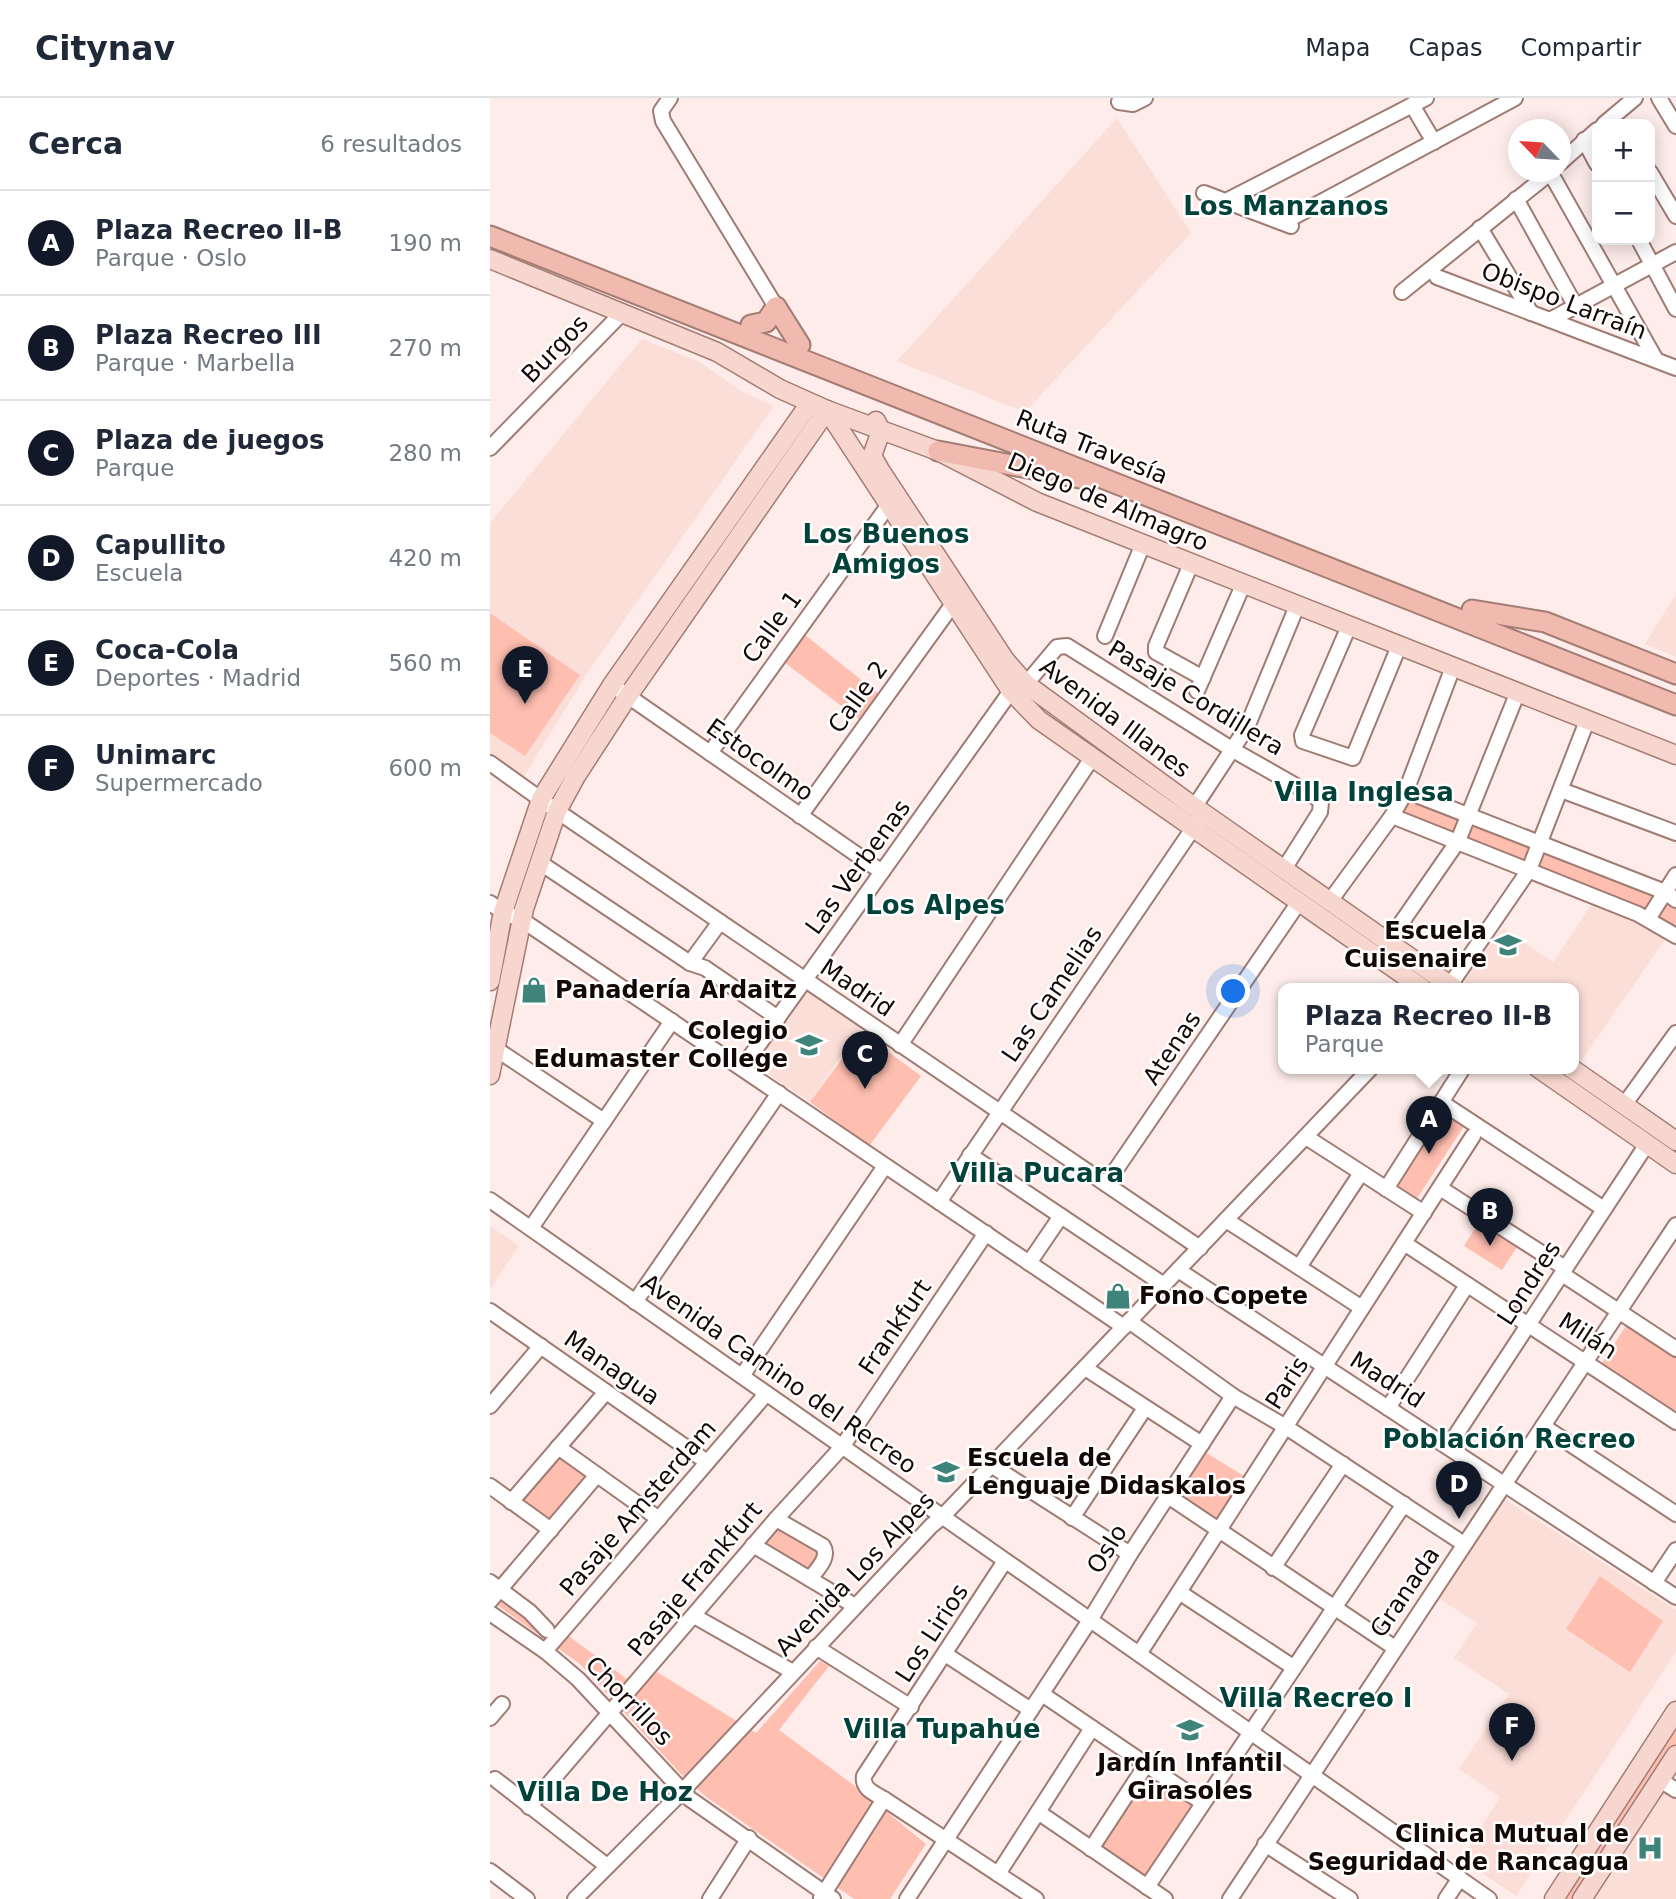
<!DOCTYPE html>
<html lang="es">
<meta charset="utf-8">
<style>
body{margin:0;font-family:"DejaVu Sans",sans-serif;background:#f6f6f7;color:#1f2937}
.controls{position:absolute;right:21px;top:21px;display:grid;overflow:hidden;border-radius:14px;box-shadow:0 4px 18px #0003}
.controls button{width:63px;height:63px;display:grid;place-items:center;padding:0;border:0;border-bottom:2px solid #e0e1e3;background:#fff;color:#1f2937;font:35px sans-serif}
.compass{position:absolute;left:1018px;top:21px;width:63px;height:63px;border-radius:50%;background:#fff;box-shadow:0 4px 18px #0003;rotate:295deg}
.you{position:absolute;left:744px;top:894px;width:24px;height:24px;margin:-18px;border:5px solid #fff;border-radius:50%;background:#1a73e8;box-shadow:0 0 0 10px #1a73e833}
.badge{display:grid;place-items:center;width:46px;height:46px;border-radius:50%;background:#111827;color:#fff;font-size:23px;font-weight:700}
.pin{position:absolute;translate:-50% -58px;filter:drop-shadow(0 2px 4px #0008)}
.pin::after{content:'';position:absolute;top:37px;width:24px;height:21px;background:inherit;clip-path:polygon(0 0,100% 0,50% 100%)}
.popup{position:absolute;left:788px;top:885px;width:301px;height:91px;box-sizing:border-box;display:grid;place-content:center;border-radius:14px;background:#fff;filter:drop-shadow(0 2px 5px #0005);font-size:23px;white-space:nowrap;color:#747a83}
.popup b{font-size:26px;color:#1f2937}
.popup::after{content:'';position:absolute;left:50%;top:100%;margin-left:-14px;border:14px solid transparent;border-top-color:#fff}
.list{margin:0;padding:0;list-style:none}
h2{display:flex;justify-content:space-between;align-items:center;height:91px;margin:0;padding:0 28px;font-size:30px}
h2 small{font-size:23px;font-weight:400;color:#747a83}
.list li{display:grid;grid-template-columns:46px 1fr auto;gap:21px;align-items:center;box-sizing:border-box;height:105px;padding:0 28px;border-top:2px solid #e0e1e3}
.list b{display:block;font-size:26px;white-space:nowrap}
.list p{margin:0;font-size:23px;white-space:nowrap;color:#747a83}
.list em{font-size:23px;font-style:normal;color:#747a83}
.map{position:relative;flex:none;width:1186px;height:1801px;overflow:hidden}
header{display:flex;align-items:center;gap:42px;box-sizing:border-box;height:98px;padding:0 35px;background:#fff;border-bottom:2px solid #e0e1e3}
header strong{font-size:33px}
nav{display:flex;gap:38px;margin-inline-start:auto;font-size:24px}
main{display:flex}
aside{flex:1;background:#fff}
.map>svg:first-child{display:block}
.built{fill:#fcded8}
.green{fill:#febeb0}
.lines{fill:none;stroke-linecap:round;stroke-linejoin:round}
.minor-casing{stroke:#9f7b73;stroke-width:18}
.major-casing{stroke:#a37c73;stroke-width:21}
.highway-casing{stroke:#a37c73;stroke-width:23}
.minor{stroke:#fff;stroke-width:14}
.major{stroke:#f6d6ce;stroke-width:18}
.highway{stroke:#f0baae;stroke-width:19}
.labels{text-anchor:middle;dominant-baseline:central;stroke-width:5;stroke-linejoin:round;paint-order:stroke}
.street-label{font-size:24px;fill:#140806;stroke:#fff}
.poi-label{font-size:24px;font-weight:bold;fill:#140806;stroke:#fff;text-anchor:end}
.neighbourhood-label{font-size:26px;font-weight:bold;fill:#02423b;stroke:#fff}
</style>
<header>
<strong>Citynav</strong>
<nav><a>Mapa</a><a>Capas</a><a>Compartir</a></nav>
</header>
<main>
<aside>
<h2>Cerca<small>6 resultados</small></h2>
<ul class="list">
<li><span class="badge">A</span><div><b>Plaza Recreo II-B</b><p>Parque · Oslo</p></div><em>190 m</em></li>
<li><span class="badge">B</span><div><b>Plaza Recreo III</b><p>Parque · Marbella</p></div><em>270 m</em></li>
<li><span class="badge">C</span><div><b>Plaza de juegos</b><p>Parque</p></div><em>280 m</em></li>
<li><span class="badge">D</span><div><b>Capullito</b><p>Escuela</p></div><em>420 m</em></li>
<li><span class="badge">E</span><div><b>Coca-Cola</b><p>Deportes · Madrid</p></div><em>560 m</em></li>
<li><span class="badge">F</span><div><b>Unimarc</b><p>Supermercado</p></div><em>600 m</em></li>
</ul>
</aside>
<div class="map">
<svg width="1186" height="1801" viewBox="0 0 1186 1801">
<rect width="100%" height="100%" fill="#fdece9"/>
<!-- built -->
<g class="built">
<path d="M627,20l74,115 -166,179 -128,-51z"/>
<path d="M152,241l58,23 41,29 33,15 -184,263 -67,109 -33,-23v-232z"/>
<path d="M1186,496v63l-31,-13z"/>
<path d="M1103,804l37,15 36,21 -85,123 -7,-5v-68h-99l-15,-10 43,-50 50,34z"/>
<path d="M319,890l53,37 -52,77 -55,-37z"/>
<path d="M0,1128l29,20 -29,44z"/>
<path d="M1013,1400l173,112v42l-160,244 -55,-37 39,-62 -41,-28 50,-75 -55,-36 23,-35 -42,-27z"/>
<path d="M1173,1691l13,8v102h-86z"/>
</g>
<!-- green -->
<g class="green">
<path d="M0,515l90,62 -55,81 -35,-23z"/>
<path d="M310,533l79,63 -19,26 -80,-61z"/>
<path d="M917,695l269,109v32l-281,-119z"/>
<path d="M372,934l59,44 -52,70 -59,-44z"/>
<path d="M956,1012l20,13 -50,77 -25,-10 49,-79z"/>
<path d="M989,1124l38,25 -15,23 -38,-24z"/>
<path d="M1137,1226l49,32v61l-77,-49z"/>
<path d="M710,1351l44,27 -29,47 -44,-29z"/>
<path d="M67,1356l33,22 -41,46 -29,-20z"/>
<path d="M287,1423l44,27 -11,27 -52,-27z"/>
<path d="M1110,1478l63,45 -33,51 -64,-43z"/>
<path d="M0,1480l149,110 18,-16 99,61 64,-72 9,5 -50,64 76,56 71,58 -36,55h-36l-149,-103 -25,-23 -100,-109 -90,-64z"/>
<path d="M1186,1626v24l-98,151h-17z"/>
<path d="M654,1673l50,34 -48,73 -51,-34z"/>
</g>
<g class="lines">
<!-- minor casing -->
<g class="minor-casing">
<g id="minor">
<path d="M180,0l-9,13 2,10 113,186"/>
<path d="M631,0l-2,4 14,2 12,-6"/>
<path d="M1169,0l17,28"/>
<path d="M922,7l22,37"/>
<path d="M1114,26l31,-26"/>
<path d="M1094,42l13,24"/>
<path d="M1070,65l37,-33"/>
<path d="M1060,74l106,188"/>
<path d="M1160,74l26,44"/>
<path d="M714,95l87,33"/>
<path d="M1026,101l60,108"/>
<path d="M736,103l200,-103"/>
<path d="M794,124l231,-124"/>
<path d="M990,130l51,85"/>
<path d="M1149,142l37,69"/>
<path d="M947,179l239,91"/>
<path d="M912,194l149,-120"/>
<path d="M1060,222l126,-68"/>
<path d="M0,350l133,-136"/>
<path d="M701,466l-35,82v6l47,26"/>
<path d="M859,528l-47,109 1,6 50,17 46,-112"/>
<path d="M615,538l38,-92"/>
<path d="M536,586l31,-37 10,-1 166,104 81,46 7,6 -1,10 -36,57"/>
<path d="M122,587l270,187"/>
<path d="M707,593l46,-106"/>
<path d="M220,655l183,-254"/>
<path d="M0,665l67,48 643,437"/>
<path d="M1071,692l115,43"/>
<path d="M916,693l259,101 11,8"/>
<path d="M705,708l52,-79 50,-121"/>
<path d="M310,718l153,-212"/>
<path d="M902,718l246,98 38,22"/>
<path d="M49,764l151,101 15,5 73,50"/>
<path d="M840,803l62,-85 14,-25 47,-124"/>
<path d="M0,805l13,9 19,8 602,407"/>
<path d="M1158,821l28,-44"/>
<path d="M898,844l70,-101 59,-147"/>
<path d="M200,865l30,-41"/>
<path d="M958,890l81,-118 58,-149"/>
<path d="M0,947l114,76"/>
<path d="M410,947l192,-287"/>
<path d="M252,970l269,-377"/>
<path d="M951,1004l163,107"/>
<path d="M1134,1007l52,-72"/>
<path d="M816,1039l118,76"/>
<path d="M480,1057l194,130"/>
<path d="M616,1086l193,-282"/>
<path d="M950,1090l125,80"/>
<path d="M896,1091l77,-121"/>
<path d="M0,1102l999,699"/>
<path d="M449,1104l259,-381"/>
<path d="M736,1122l136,88"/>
<path d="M41,1130l141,-207"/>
<path d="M914,1145l272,179"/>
<path d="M539,1165l32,-47"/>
<path d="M809,1169l62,-94"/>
<path d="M688,1172l498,327"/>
<path d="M1072,1176l114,75"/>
<path d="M145,1204l144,-209"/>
<path d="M0,1213l217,151"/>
<path d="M639,1223l104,75 53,31 178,117"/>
<path d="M595,1270l117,76"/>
<path d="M252,1278l143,-210"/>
<path d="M0,1308l51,-60"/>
<path d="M898,1310l79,-123"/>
<path d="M1053,1328l133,88"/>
<path d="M68,1349l101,72"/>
<path d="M958,1349l199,-303"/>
<path d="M501,1367l139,89"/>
<path d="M0,1388l61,44"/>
<path d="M678,1398l227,152"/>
<path d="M21,1404l95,-110"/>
<path d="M582,1420l73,-110"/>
<path d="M286,1421l47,27c7,12 -6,23 -13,33"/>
<path d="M263,1447l102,61"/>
<path d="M783,1470l70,-104"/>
<path d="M0,1484l40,30 17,18"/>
<path d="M1164,1485l22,-33"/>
<path d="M689,1494l114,75"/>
<path d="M0,1503l107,-126"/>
<path d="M0,1515l55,38 33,28 112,120 143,100"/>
<path d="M204,1518l99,56"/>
<path d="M326,1549l95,60"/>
<path d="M55,1553l221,-257"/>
<path d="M455,1556l86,56"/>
<path d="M649,1556l334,-518"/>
<path d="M552,1596l161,109"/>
<path d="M0,1620l12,-14"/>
<path d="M5,1681l112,87"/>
<path d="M1170,1682l16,10"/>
<path d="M394,1701l152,100"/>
<path d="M39,1709l247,-288 66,-72 144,-214"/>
<path d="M548,1714l127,87"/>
<path d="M775,1746l85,55"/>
<path d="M601,1751l55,-84"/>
<path d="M0,1773l37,28"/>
<path d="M508,1776l94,-146"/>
<path d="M657,1789l257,-383"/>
<path d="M331,1800l63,-99c-10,-6 -22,-10 -20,-23l141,-215"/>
<path d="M85,1801l99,-99 257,-274 11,-9 429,-449"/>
<path d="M220,1801l39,-61"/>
<path d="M417,1801l183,-279 40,-66 103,-158"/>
<path d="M740,1801l446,-674"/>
<path d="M956,1801l14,-21"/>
</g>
</g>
<!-- major casing -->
<g class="major-casing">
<g id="major">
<path d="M0,161l227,93 63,37 47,21 111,41 99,51 639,253"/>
<path d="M337,312l184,281 28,29 383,268"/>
<path d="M386,323l5,10 -9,25 8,14 125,190 21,24 160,117 268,187"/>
<path d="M0,883l13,-69 38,-113 71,-114 198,-282"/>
<path d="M1048,970l138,96"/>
<path d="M1081,970l105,73"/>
<path d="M0,977l34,-166 33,-98 19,-35 52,-80 199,-286"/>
<path d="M1064,1801l122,-188"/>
<path d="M1092,1801l94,-144"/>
</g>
</g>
<!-- highway casing -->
<g class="highway-casing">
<g id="highway">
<path d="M0,138l1186,469"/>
<path d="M286,209l24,38"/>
<path d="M261,227l15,-3 10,-15"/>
<path d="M448,353l147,28"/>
<path d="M982,512l73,12 131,52"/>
</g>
</g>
<!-- minor -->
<use href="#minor" class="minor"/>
<!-- major -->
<use href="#major" class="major"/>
<!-- highway -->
<use href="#highway" class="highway"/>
</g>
<!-- icons -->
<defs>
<g id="school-bare" transform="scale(2.1)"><path d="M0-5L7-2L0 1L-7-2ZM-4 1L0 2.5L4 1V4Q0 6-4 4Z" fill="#3f847a" stroke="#fff" stroke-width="2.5" paint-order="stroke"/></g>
<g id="shop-bare" transform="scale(2.1)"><path d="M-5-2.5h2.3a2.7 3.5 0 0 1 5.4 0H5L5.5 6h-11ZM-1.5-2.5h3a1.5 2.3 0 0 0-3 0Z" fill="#3f847a" stroke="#fff" stroke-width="2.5" paint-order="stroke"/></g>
<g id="hospital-bare" transform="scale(2.1)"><path d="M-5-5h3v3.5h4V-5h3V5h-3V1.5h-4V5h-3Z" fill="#3f847a" stroke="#fff" stroke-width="2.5" paint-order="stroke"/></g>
</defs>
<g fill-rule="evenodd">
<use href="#school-bare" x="1018" y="847"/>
<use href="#shop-bare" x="44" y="892"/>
<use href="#school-bare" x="319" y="947"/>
<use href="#shop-bare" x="628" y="1198"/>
<use href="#school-bare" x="456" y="1374"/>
<use href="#school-bare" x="700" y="1632"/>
<use href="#hospital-bare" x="1160" y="1750"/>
</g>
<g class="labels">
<!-- street labels -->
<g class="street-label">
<text transform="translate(1074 203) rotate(21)">Obispo Larraín</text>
<text transform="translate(65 251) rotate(-46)">Burgos</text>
<text transform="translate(602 349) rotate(22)">Ruta Travesía</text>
<text transform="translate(618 404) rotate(23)">Diego de Almagro</text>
<text transform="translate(282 529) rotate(-54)">Calle 1</text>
<text transform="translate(368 599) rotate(-54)">Calle 2</text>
<text transform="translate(706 600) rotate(31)">Pasaje Cordillera</text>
<text transform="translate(625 620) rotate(37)">Avenida Illanes</text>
<text transform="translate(270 662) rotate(35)">Estocolmo</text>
<text transform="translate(368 769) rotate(-54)">Las Verbenas</text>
<text transform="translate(367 890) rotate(34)">Madrid</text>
<text transform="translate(562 896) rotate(-56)">Las Camelias</text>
<text transform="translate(682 950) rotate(-56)">Atenas</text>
<text transform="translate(1039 1185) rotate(-57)">Londres</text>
<text transform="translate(405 1229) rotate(-56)">Frankfurt</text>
<text transform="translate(1098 1238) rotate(33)">Milán</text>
<text transform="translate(122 1270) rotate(35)">Managua</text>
<text transform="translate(289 1276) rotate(35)">Avenida Camino del Recreo</text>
<text transform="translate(897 1282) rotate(33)">Madrid</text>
<text transform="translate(797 1285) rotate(-57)">Paris</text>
<text transform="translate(148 1410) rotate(-49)">Pasaje Amsterdam</text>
<text transform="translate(617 1451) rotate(-58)">Oslo</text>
<text transform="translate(365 1476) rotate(-46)">Avenida Los Alpes</text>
<text transform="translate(205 1481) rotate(-50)">Pasaje Frankfurt</text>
<text transform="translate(915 1494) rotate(-56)">Granada</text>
<text transform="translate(442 1535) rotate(-57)">Los Lirios</text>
<text transform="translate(139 1603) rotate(46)">Chorrillos</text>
</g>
<!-- poi labels -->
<g class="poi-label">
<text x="997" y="833">Escuela<tspan x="997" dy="28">Cuisenaire</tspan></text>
<text x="65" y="892" text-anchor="start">Panadería Ardaitz</text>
<text x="298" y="933">Colegio<tspan x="298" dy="28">Edumaster College</tspan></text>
<text x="649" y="1198" text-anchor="start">Fono Copete</text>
<text x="477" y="1360" text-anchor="start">Escuela de<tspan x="477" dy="28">Lenguaje Didaskalos</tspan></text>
<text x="700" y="1665" text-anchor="middle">Jardín Infantil<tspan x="700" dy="28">Girasoles</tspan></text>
<text x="1139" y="1736">Clinica Mutual de<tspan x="1139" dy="28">Seguridad de Rancagua</tspan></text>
</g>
<!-- neighbourhood labels -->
<g class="neighbourhood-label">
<text x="796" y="108">Los Manzanos</text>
<text x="396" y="436">Los Buenos<tspan x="396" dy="30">Amigos</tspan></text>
<text x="874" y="694">Villa Inglesa</text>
<text x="445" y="807">Los Alpes</text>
<text x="547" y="1075">Villa Pucara</text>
<text x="1019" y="1341">Población Recreo</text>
<text x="826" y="1600">Villa Recreo I</text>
<text x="452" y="1631">Villa Tupahue</text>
<text x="115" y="1694">Villa De Hoz</text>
</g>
</g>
</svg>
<div class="controls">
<button>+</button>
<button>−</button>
</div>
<svg class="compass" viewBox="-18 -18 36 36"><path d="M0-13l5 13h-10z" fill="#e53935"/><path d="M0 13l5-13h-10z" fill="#747a83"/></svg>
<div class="you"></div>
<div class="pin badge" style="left:939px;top:1056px">A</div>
<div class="popup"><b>Plaza Recreo II-B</b>Parque</div>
<div class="pin badge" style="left:1000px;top:1148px">B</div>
<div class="pin badge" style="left:375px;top:991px">C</div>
<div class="pin badge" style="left:969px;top:1421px">D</div>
<div class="pin badge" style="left:35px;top:606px">E</div>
<div class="pin badge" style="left:1022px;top:1663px">F</div>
</div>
</main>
